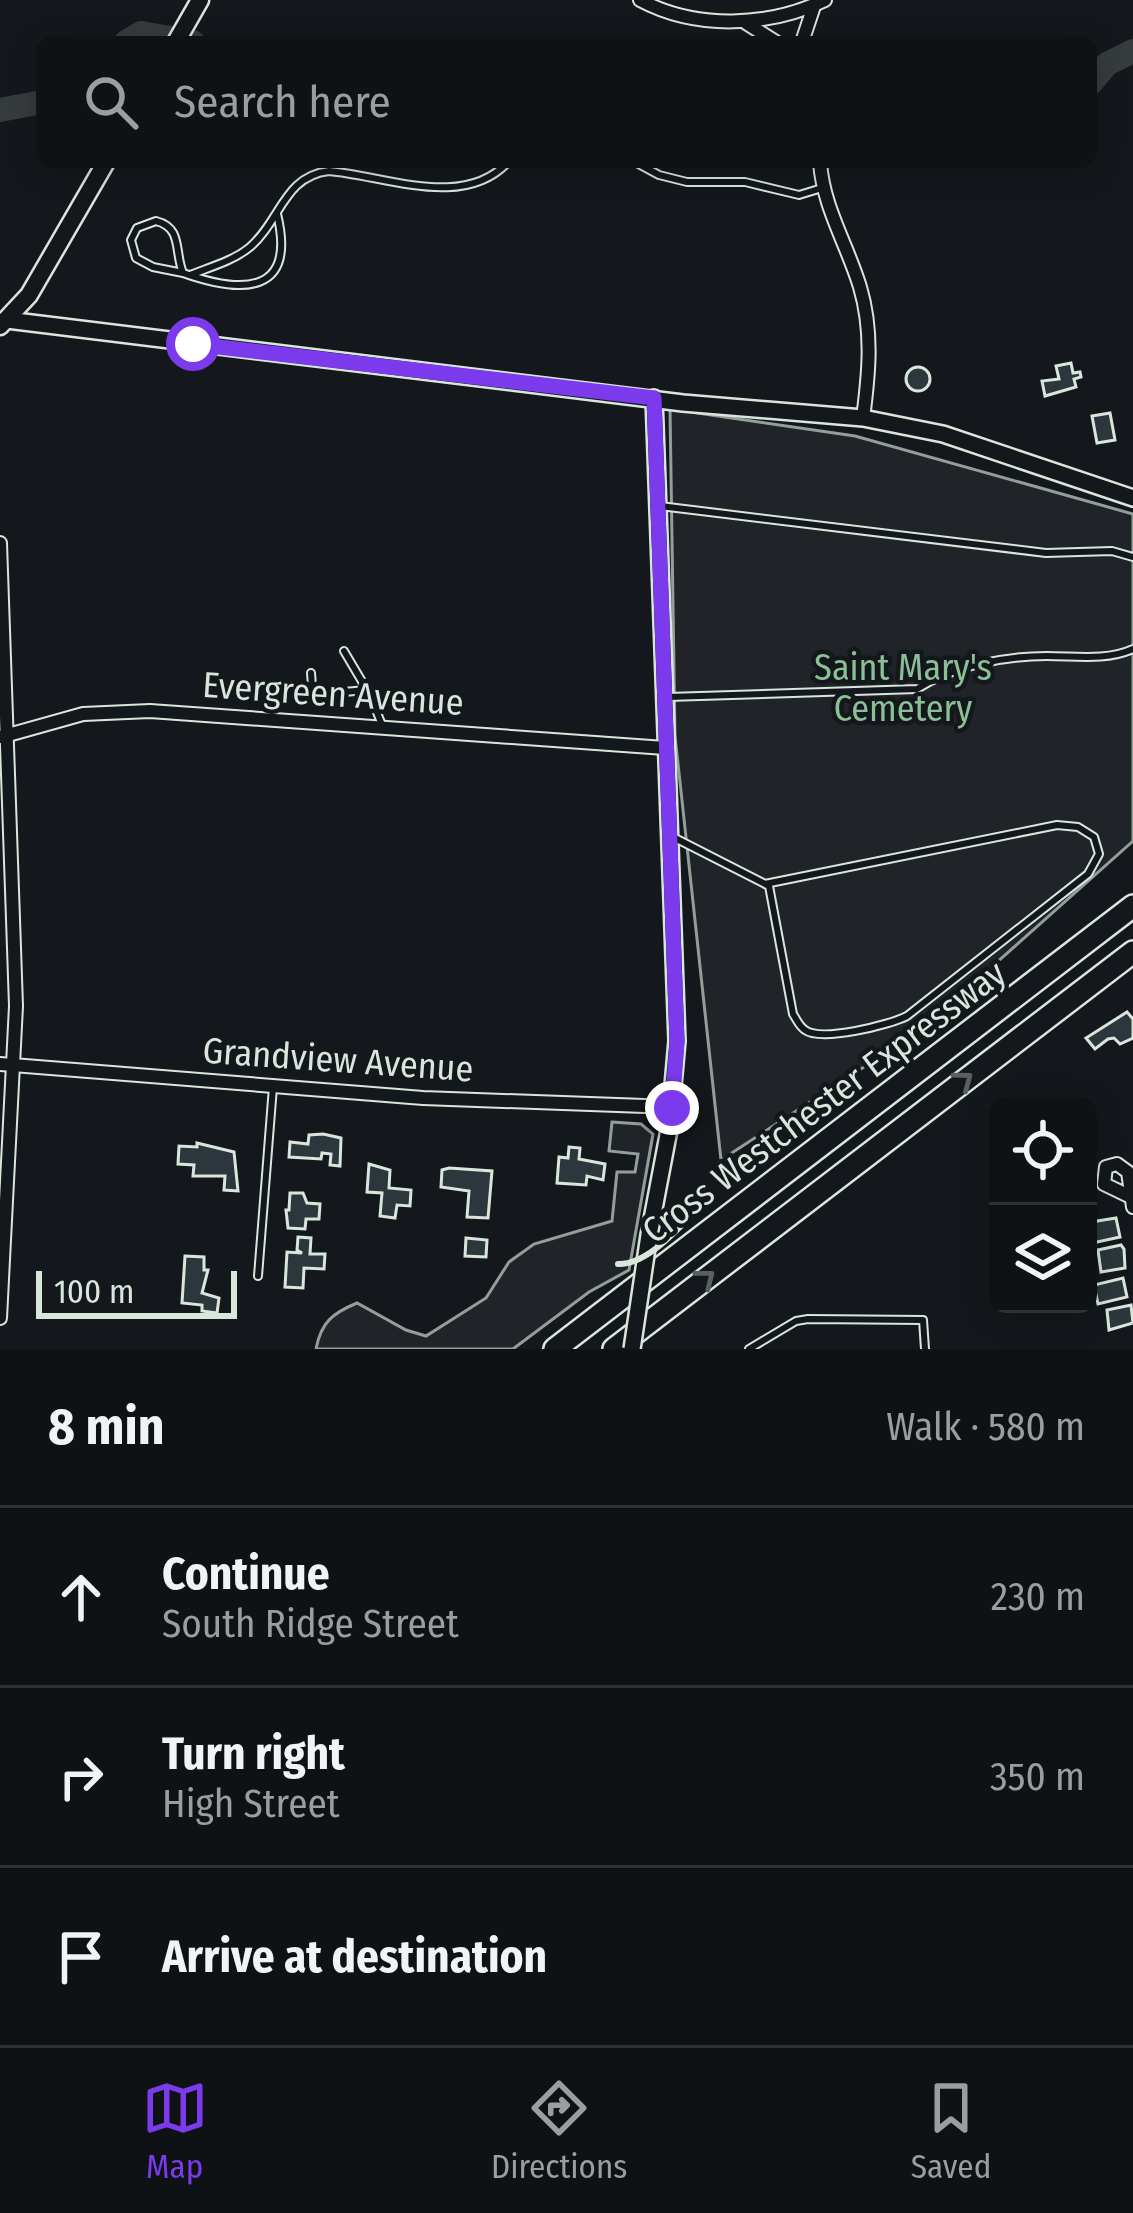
<!DOCTYPE html>
<meta charset="utf-8">
<style>
body{margin:0;font-family:"Fira Sans Condensed",sans-serif;background:#181b1e;color:#f1f3f6}
.controls{position:absolute;right:36px;bottom:36px;display:grid;overflow:hidden;border-radius:18px;box-shadow:0 6px 30px #0003}
.controls button{width:108px;height:108px;display:grid;place-items:center;padding:0;border:0;border-bottom:3px solid #2f3234;background:#0f1215;color:#f1f3f6;font:60px sans-serif}
.scale{position:absolute;left:36px;bottom:30px;width:201px;box-sizing:border-box;padding-left:12px;border:6px solid #d8e6dc;border-top:0;font-size:33px;line-height:42px;white-space:nowrap;color:#d8e6dc;-webkit-text-stroke:9px #14181c;paint-order:stroke}
.stop{position:absolute;width:36px;height:36px;margin:-27px;border:9px solid #7c3aed;border-radius:50%;background:#fff}
.stop.end{background:#7c3aed;border-color:#fff;box-shadow:0 3px 12px #0008}
.list{margin:0;padding:0;list-style:none}
h2{display:flex;justify-content:space-between;align-items:center;height:156px;margin:0;padding:0 48px;font-size:51px}
h2 small{font-size:39px;font-weight:400;color:#9b9ea0}
.list li{display:grid;grid-template-columns:78px 1fr auto;gap:36px;align-items:center;box-sizing:border-box;height:180px;padding:0 48px;border-top:3px solid #2f3234}
.list b{display:block;font-size:45px;white-space:nowrap}
.list p{margin:0;font-size:39px;white-space:nowrap;color:#9b9ea0}
.list em{font-size:39px;font-style:normal;color:#9b9ea0}
.icon{flex:none;width:66px;height:66px;fill:none;stroke:currentColor;stroke-width:2;stroke-linecap:round;stroke-linejoin:round}
.map{position:relative;flex:none;width:1133px;height:1349px;overflow:hidden}
.search{position:absolute;background:#0f1215;box-shadow:0 6px 30px #0003;left:36px;right:36px;top:36px;height:132px;display:flex;align-items:center;gap:30px;box-sizing:border-box;padding:0 42px;border-radius:18px;color:#9b9ea0;font-size:45px}
.sheet{height:696px;background:#0f1215}
nav{display:flex;justify-content:space-around;align-items:center;box-sizing:border-box;height:168px;border-top:3px solid #2f3234;background:#0f1215;font-size:33px;color:#9b9ea0}
nav a{display:grid;justify-items:center;gap:6px}
nav .on{color:#7c3aed}
.map>svg:first-child{display:block}
.green{fill:#202428;stroke:#939e99;stroke-width:3}
.lines{fill:none;stroke-linecap:round;stroke-linejoin:round}
.river{stroke:#363b3e;stroke-width:24}
.building{fill:#2c363c;stroke:#d8e6dc;stroke-width:3}
.service-casing{stroke:#d8e6dc;stroke-width:10}
.minor-casing{stroke:#d8e6dc;stroke-width:16}
.tertiary-casing{stroke:#d8e6dc;stroke-width:20}
.secondary-casing{stroke:#d8e6dc;stroke-width:21}
.motorway-casing{stroke:#d8e6dc;stroke-width:26}
.service{stroke:#14181c;stroke-width:6}
.minor{stroke:#14181c;stroke-width:12}
.tertiary{stroke:#14181c;stroke-width:15}
.secondary{stroke:#14181c;stroke-width:16}
.motorway{stroke:#14181c;stroke-width:21}
.tertiary-bridge-casing{stroke:#d8e6dc;stroke-width:20;stroke-linecap:butt}
.tertiary-bridge{stroke:#14181c;stroke-width:15}
.wall{stroke:#d8e6dc;stroke-width:6}
.oneway{stroke:#59605f}
.route{stroke:#7c3aed;stroke-width:15}
.labels{text-anchor:middle;dominant-baseline:central;stroke-width:9;stroke-linejoin:round;paint-order:stroke}
.park-label{font-size:36px;fill:#8ac095;stroke:#14181c}
.street-label{font-size:36px;fill:#d8e6dc;stroke:#14181c}
</style>
<div class="map">
<svg width="1133" height="1349" viewBox="0 0 1133 1349">
<rect width="100%" height="100%" fill="#14181c"/>
<!-- green -->
<g class="green">
<path d="M670,409l185,27 278,78v327l-212,189 -200,130 -46,-424z"/>
<path d="M612,1122l29,2 12,10 -24,136 -40,22 -76,57h-197c5,-27 17,-36 41,-46l49,27 20,6 60,-38 23,-36 25,-18 78,-23 5,-49h18l3,-18 -29,-3z"/>
</g>
<g class="lines">
<!-- river -->
<g class="river">
<path d="M126,42l15,-9 52,9"/>
<path d="M1091,83l16,-19 26,-13"/>
<path d="M0,110l42,-8"/>
</g>
</g>
<!-- building -->
<g class="building">
<path d="M1071,363l2,10 7,-1 1,5 -7,2 2,8 -31,9 -3,-15 17,-2 -3,-13z"/>
<circle cx="918" cy="379" r="12"/>
<path d="M1110,413l5,27 -18,3 -5,-27z"/>
<path d="M1127,1012l6,7v19l-13,6 -6,-6 -6,1 -13,10 -9,-11z"/>
<path d="M323,1134l18,4 -1,28 -10,-1 1,-11 -9,-1 -1,6 -32,-2 1,-15 18,2 1,-9z"/>
<path d="M197,1143l37,9 4,39 -14,-1 1,-14h-32l1,-11 -16,-1 1,-18 18,1z"/>
<path d="M569,1147l11,1 -1,11 26,5 -2,16 -16,-4 -1,9 -29,-2 2,-26 9,1z"/>
<path d="M369,1164l21,6 -1,18 22,2 -1,16 -13,-1 -2,13 -15,-2 2,-23 -15,-1z"/>
<path d="M449,1168l43,3 -4,47 -21,-1 2,-26 -28,-4 1,-17z"/>
<path d="M290,1193h13l4,10 13,1 -1,15h-13l-1,10 -17,-1 -2,-18h3z"/>
<path d="M1088,1211l3,11 25,-4 4,19 -32,7z"/>
<path d="M298,1237l13,1 -1,16h15l-1,15 -20,-1 -1,20 -18,-1 2,-35 15,1 -5,-3z"/>
<path d="M466,1238l21,2 -1,17 -21,-1z"/>
<path d="M1121,1245l3,4 1,19 -24,4 -3,-22z"/>
<path d="M185,1256l19,1v13h4l-6,23 17,5 -2,15 -15,-2v-6l-20,-2z"/>
<path d="M1123,1278l4,19 -29,7 -4,-19z"/>
<path d="M1131,1305l2,18 -24,7 -2,-20z"/>
</g>
<g class="lines">
<!-- service casing -->
<g class="service-casing">
<g id="service">
<path d="M635,162l24,13 28,7h58l54,13 23,-7"/>
<path d="M183,273l-30,-6 -17,-9 -5,-18 6,-12 19,-7c27,7 18,30 27,52 59,21 114,22 94,-59"/>
<path d="M190,275c20,-8 43,-14 60,-28 31,-27 34,-71 79,-76 57,5 135,39 179,-9"/>
<path d="M660,506l386,47 66,-2 21,6"/>
<path d="M344,651l26,44 12,30"/>
<path d="M311,673l1,13 8,8 47,-4"/>
<path d="M668,697l249,-8c36,-23 87,-33 130,-33 29,0 59,5 86,-7"/>
<path d="M671,836l98,50 24,128c4,6 6,12 12,16 16,12 85,-5 102,-14l181,-142 11,-20 -5,-17 -16,-10 -21,-2 -292,59"/>
<path d="M258,1276l15,-189"/>
<path d="M749,1349l47,-28 12,-2 115,1 2,29"/>
</g>
</g>
<!-- minor casing -->
<g class="minor-casing">
<g id="minor">
<path d="M640,0c56,30 129,27 185,0"/>
<path d="M746,23l30,19"/>
<path d="M802,42l12,-36"/>
<path d="M820,162c3,45 27,82 40,125 13,44 9,86 3,131"/>
<path d="M0,543l16,463 -16,312"/>
<path d="M1,737l82,-23 67,-3 515,37"/>
<path d="M0,1064l423,34 249,9"/>
<path d="M1131,1197l-27,-13 2,-17 11,-3 11,8 5,35"/>
</g>
</g>
<!-- tertiary casing -->
<g class="tertiary-casing">
<g id="tertiary">
<path d="M7,320l676,83 180,15 80,16 190,64"/>
<path d="M649,1235l20,-105 8,-89 -23,-643"/>
</g>
</g>
<!-- secondary casing -->
<g class="secondary-casing">
<g id="secondary">
<path d="M176,42l24,-42"/>
<path d="M0,326l29,-31 77,-133"/>
</g>
</g>
<!-- motorway casing -->
<g class="motorway-casing">
<g id="motorway">
<path d="M555,1349l578,-443"/>
<path d="M614,1349l519,-397"/>
</g>
</g>
<!-- service -->
<use href="#service" class="service"/>
<!-- minor -->
<use href="#minor" class="minor"/>
<!-- tertiary -->
<use href="#tertiary" class="tertiary"/>
<!-- secondary -->
<use href="#secondary" class="secondary"/>
<!-- motorway -->
<use href="#motorway" class="motorway"/>
<!-- tertiary-bridge casing -->
<g class="tertiary-bridge-casing">
<path id="tertiary-bridge" d="M632,1349l17,-114"/>
</g>
<!-- tertiary-bridge -->
<use href="#tertiary-bridge" class="tertiary-bridge"/>
<!-- wall -->
<path class="wall" d="M618,1264c32,1 65,-42 87,-62"/>
</g>
<!-- one-way arrows -->
<defs><path id="oneway-chevron" d="M-2-3.5L2.5 0L-2 3.5" fill="none" stroke-width="1.6" stroke-linecap="round" stroke-linejoin="round" transform="scale(3)"/></defs>
<g class="oneway">
<use href="#oneway-chevron" transform="translate(964 1080) rotate(-37)"/>
<use href="#oneway-chevron" transform="translate(706 1278) rotate(-38)"/>
</g>
<g class="lines">
<!-- route -->
<path class="route" d="M193,344l461,54 23,644 -5,66"/>
</g>
<g class="labels">
<!-- park labels -->
<g class="park-label">
<text x="903" y="668">Saint Mary's<tspan x="903" dy="41">Cemetery</tspan></text>
</g>
<!-- street labels -->
<g class="street-label">
<text transform="translate(333 694) rotate(4)">Evergreen Avenue</text>
<text transform="translate(338 1060) rotate(4)">Grandview Avenue</text>
<text transform="translate(824 1102) rotate(-37)">Cross Westchester Expressway</text>
</g>
</g>
</svg>
<div class="controls">
<button><svg class="icon" aria-label="locate" viewBox="0 0 24 24"><circle cx="12" cy="12" r="6"/><path d="M12 2v4M12 18v4M2 12h4M18 12h4"/></svg></button>
<button><svg class="icon" aria-label="layers" viewBox="0 0 24 24"><path d="M12 4l9 5-9 5-9-5zM3 14l9 5 9-5"/></svg></button>
</div>
<div class="scale">100 m</div>
<div class="stop" style="left:193px;top:344px"></div>
<div class="stop end" style="left:672px;top:1108px"></div>
<div class="search"><svg class="icon" aria-label="search" viewBox="0 0 24 24"><circle cx="10" cy="10" r="6"/><path d="M15 15l6 6"/></svg>Search here</div>
</div>
<section class="sheet">
<h2>8 min<small>Walk · 580 m</small></h2>
<ul class="list">
<li><svg class="icon" aria-label="ahead" viewBox="0 0 24 24"><path d="M12 20V5M6 11l6-6 6 6"/></svg><div><b>Continue</b><p>South Ridge Street</p></div><em>230 m</em></li>
<li><svg class="icon" aria-label="right" viewBox="0 0 24 24"><path d="M7 20v-9h11M14 6l5 5-5 5"/></svg><div><b>Turn right</b><p>High Street</p></div><em>350 m</em></li>
<li><svg class="icon" aria-label="arrive" viewBox="0 0 24 24"><path d="M6 21V4h12l-3 4 3 4H6"/></svg><div><b>Arrive at destination</b></div></li>
</ul>
</section>
<nav>
<a class="on"><svg class="icon" aria-label="map" viewBox="0 0 24 24"><path d="M3 6l6-2 6 2 6-2v14l-6 2-6-2-6 2zM9 4v14M15 6v14"/></svg>Map</a>
<a><svg class="icon" aria-label="directions" viewBox="0 0 24 24"><path d="M12 3l9 9-9 9-9-9zM9 14v-3h6M13 9l2 2-2 2"/></svg>Directions</a>
<a><svg class="icon" aria-label="saved" viewBox="0 0 24 24"><path d="M7 4h10v16l-5-4-5 4z"/></svg>Saved</a>
</nav>
